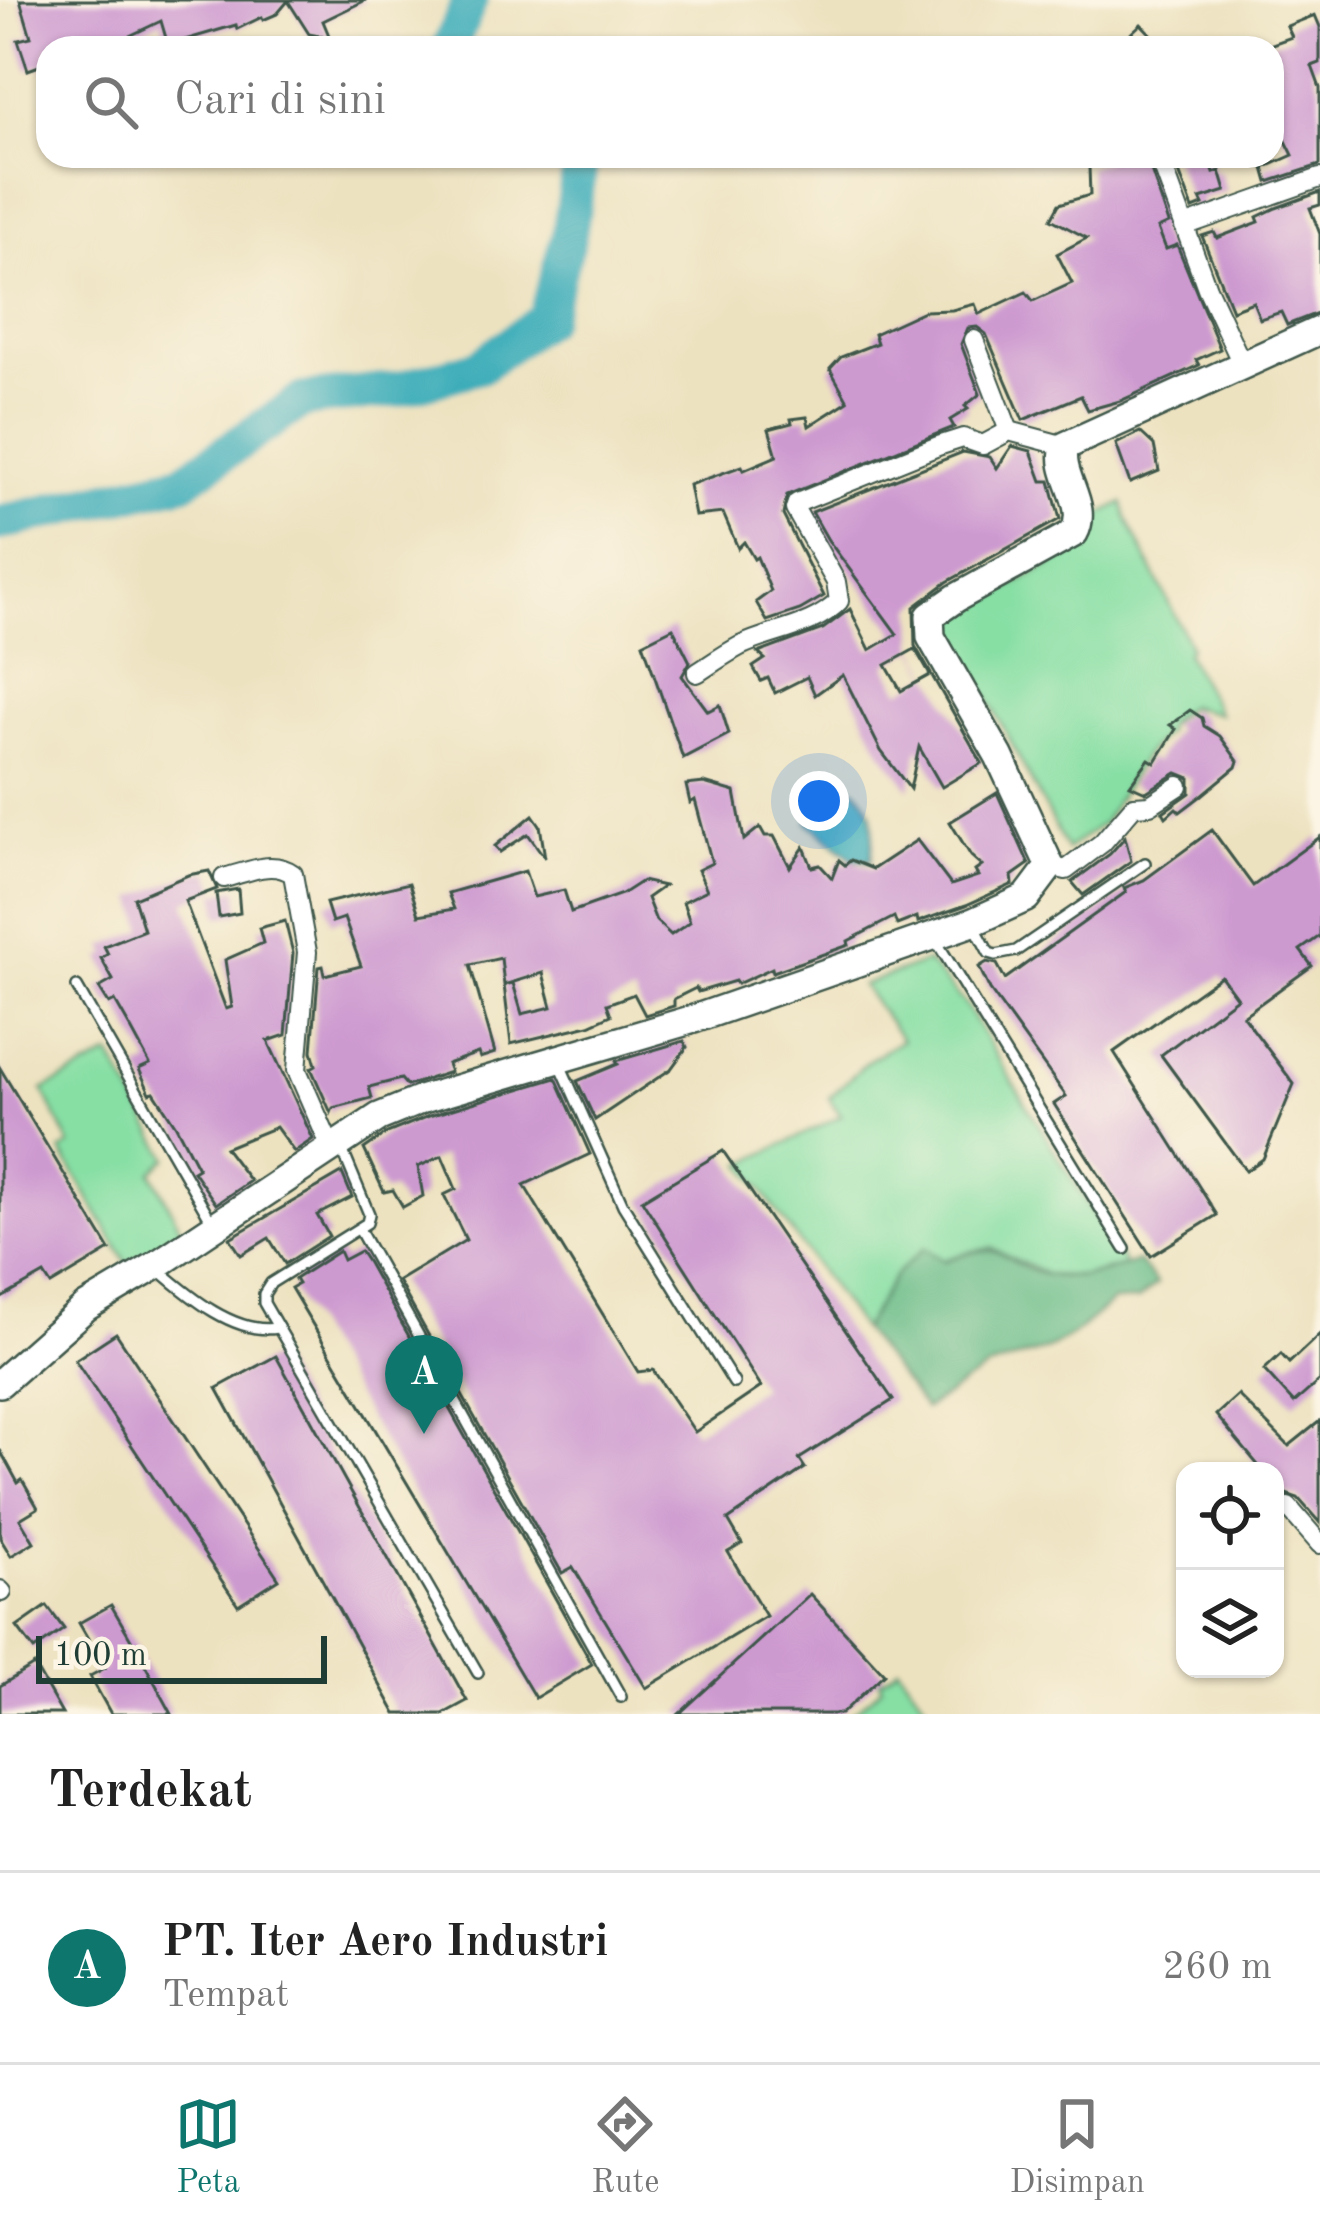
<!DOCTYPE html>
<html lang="id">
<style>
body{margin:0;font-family:"Old Standard TT",serif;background:#f6f6f6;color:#222}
.controls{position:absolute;right:36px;bottom:36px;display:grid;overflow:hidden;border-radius:24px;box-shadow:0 3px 9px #0004}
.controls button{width:108px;height:108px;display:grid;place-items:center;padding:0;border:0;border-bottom:3px solid #e0e0e0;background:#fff;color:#222;font:60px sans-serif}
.scale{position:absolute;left:36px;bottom:30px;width:291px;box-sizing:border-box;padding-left:12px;border:6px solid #1f3d34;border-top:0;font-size:33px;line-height:42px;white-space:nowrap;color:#1f3d34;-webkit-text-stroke:9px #fcf5e5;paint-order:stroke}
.you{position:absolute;left:819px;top:801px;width:42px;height:42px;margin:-30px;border:9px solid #fff;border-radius:50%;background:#1a73e8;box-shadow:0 0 0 18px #1a73e833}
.badge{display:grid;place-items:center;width:78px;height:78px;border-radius:50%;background:#0f766e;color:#fff;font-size:39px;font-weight:700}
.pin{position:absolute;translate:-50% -99px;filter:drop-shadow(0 3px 6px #0008)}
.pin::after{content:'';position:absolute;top:63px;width:42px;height:36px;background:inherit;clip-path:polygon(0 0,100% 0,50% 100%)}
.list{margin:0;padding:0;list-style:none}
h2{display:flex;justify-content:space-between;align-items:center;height:156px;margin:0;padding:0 48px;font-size:51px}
h2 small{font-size:39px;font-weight:400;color:#767676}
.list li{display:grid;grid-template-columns:78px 1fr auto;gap:36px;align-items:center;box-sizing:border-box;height:192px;padding:0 48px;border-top:3px solid #e0e0e0}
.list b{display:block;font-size:45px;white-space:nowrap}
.list p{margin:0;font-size:39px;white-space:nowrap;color:#767676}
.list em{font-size:39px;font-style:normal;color:#767676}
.icon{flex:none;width:66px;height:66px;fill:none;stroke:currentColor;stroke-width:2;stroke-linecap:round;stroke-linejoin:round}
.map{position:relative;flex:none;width:1320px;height:1714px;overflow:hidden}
.search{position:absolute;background:#fff;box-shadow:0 3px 9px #0004;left:36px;right:36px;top:36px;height:132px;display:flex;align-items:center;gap:30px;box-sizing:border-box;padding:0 42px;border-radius:36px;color:#767676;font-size:45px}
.sheet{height:348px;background:#fff}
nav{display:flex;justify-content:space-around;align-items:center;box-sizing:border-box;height:168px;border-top:3px solid #e0e0e0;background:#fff;font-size:33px;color:#767676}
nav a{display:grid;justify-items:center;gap:6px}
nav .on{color:#0f766e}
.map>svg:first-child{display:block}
.green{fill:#87dfa4;stroke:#538e6c;stroke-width:3}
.forest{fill:#6dbe8a;stroke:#467e5f;stroke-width:3}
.water{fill:#3dadb9;stroke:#2e7576;stroke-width:3}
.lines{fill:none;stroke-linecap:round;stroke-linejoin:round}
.river{stroke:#3dadb9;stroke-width:36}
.building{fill:#cd9ad0;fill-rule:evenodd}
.lane-casing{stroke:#3e5649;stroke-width:14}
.street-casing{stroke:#3e5649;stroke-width:22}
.secondary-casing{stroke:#3e5649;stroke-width:32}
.lane{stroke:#fff;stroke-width:9}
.street{stroke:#fff;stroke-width:18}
.secondary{stroke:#fff;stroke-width:27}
</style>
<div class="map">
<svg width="1320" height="1714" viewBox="0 0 1320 1714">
<rect width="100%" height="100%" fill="#fcf5e5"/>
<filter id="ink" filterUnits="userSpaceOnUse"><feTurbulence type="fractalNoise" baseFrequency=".00833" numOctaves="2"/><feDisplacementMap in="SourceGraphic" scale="24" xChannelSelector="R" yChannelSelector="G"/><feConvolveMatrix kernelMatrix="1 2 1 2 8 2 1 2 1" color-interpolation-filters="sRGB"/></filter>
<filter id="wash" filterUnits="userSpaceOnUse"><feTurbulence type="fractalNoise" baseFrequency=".004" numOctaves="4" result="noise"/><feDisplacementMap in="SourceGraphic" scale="48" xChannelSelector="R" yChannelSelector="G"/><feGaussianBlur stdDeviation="2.7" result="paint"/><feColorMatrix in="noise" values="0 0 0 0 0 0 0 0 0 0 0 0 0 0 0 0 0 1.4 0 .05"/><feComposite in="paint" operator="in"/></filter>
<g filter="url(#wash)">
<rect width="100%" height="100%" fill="#ede2c0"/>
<!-- green -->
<g class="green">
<path d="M1123,503l3,14 64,129 -4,7 33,61 -31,-8 -22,19v7l-23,25 -40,66 -36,27 -113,-217v-14l123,-69 12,-10 -1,-20z"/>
<path d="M927,962l37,41 161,262 -42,11 -35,-1 -56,-27 -20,3 -77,24 -33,55 -119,-166 98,-48 -12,-18 40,-38 33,-20 -40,-55z"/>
<path d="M110,1055l58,103 -16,14 30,59 -53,36 -68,-116 9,-6 -27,-55z"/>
<path d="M898,1667l35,47h-81l30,-27 -2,-6z"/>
</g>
<!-- forest -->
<path class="forest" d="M924,1248l21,13c70,-28 53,7 108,15 30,4 57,-5 85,-15l19,23 -19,16 -25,1 -39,33 -24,14 -62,20 -63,41 -63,-79 33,-55z"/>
<!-- water -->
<path class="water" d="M853,787c25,19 21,45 18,74l-19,-2 -44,-37 6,-11z"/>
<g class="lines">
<!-- river -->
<g class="river">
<path d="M449,48l21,-48"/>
<path d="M0,523l183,-42 120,-81 96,-11 81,-23 65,-48 24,-83 11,-69 -6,-10"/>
</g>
</g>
<g id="blocks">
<!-- building -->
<g class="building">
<path d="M20,0h346l-43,21 7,17 -21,-4 -21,-33 -11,13 -14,6 -1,-3 -25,12 -1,-4 -68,20 -7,-24 -57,27h-56l-1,29 -5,-12 -14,5 -10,-30 13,-3z"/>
<path d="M1315,15l5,12v36l-8,3 8,22v77l-52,17 -4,-14 29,-13 -16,-32 -5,-27v-52l20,-7 -5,-11z"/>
<path d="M1141,24l23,24h-28l-10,-10z"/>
<path d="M1108,156h38l23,67 -11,5 8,21 11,-4 43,104 -24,11 3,5 -79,36 -32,9 -7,-14 -58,24 -37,-86 -9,-7 -9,1 -7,16 19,50 -15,12 3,3 -18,11 4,7 -167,68 -4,20 41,81 -24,14 -33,11 -11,-19 15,-11 -14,-34 -3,2 -10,-17 -6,6 -15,-35 -28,3 -6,-31 53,-19 2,4 33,-14 -8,-27 23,-6 -1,-4 16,-2 2,9 39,-25 -18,-32 11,-12 36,-14 -3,-9 50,-23 28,-1 23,-6 4,10 47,-22 7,9 39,-18 -15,-29 30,-16 -36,-19 8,-15 31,-9 -1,-28 19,-7z"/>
<path d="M1173,156h35l6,17 6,-2 6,20 -26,8 3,6 -10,4z"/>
<path d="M1320,192v13l-10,3 10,26v78l-33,13 -6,-13 -21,7 -7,-17 -21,8 -30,-74 12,-4 3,6 42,-16 -2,-5 19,-9z"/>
<path d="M1140,432l14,13 5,26 -29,12 -14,-39z"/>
<path d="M1012,446l19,5 11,30h8l10,38 -113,63 -33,25 1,39 67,117 -40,24 -23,-40 -9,42 -29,-38 -38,-76 -28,20 -8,-18 -32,16 -7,-15 -7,3 -8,-14 12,-8 -7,-6 65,-24 27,-20 20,41 27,-16 -69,-94 -16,-28 151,-60 27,5 7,11zM915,649l15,26 -29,16 -15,-26z"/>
<path d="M673,628l17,34 -8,14 26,35 12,-6 9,29 -46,24 -40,-115z"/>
<path d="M1190,710l12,8 2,8 16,10 18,25 -2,6 -35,29 -21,16 -4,-4 -10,9 -3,-5 27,-19v-15l-13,-5 -31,19 -16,-7 19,-26 6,4 21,-34 -6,-4z"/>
<path d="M704,783l31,9 9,48 16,-13 5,9h9l16,31 14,-20 8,20 8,-2 12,13 7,-18 6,5 6,-5 22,9 44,-29 34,45 27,-9 -3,-5 7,-5 -11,-10 -21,-34 47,-29 32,71 -17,12 1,8 -47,21 -48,17 -1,-5 -20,8 -3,-8 -46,24 1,4 -76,27 -1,-4 -35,16 -2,-3 -37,11 -2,-4 -22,11v7l-29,9 -11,-21 -27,10 4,11 -22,10 -78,19 -7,-59 9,-2 9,31 30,-7 -9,-34 -39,12 -3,-27 -31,7 25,88 -15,5 -2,-5 -31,11 3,8 -43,14 -6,-7 -32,8 3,11 -39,10 -2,5 -20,-45 5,-3 -4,-14 7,-84 4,-1 2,9 36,-9 -17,-48 -12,4 -6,-19 83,-20 10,32 35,-6 -6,-16 77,-22 9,26 30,-7 7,22 51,-18 20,-13 22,5 -17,12 9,23 15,14 19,-13 -7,-20 24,-12 -9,-20 14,-7 -17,-63 -5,3 -4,-18z"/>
<path d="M533,815l7,10 5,33 -17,-24 -28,18 -5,-6z"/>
<path d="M1212,830l41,56 67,-49v99l-20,14 12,16 -69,50 51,68 -31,75 -17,12 -85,-116 76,-57 -16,-22 -107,76 103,163 -66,41 -97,-152 12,-8 -76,-106 -11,-23 8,-5 10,2 8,15 121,-87 -2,-4 20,-8z"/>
<path d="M1125,837l6,24 -48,34 -11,-13 38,-28z"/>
<path d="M209,871l8,18 -32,12 41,108 6,-2 -7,-47 38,-17 -4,-15 26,-7 8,32 -7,82 -18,6 45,98 -19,13 -18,-25 -51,21 25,33 -34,23 -23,-33 5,-3 -22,-42 -22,-34 -4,1 -11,-24 11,-5 -19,-35 -16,-28 -6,3 -10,-16 14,-8 -12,-22 7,-4 -4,-8 40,-16 -10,-32 54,-23z"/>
<path d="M238,889l2,24 -21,4 -3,-24z"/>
<path d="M684,1041l3,6 -16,22 -76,51 -18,-39 41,-17 -2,-3z"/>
<path d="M0,1068l110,182 -59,35 -7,-11 -44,25z"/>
<path d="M556,1078l34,76 -66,31 114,187 15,-2 42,62 66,-45 -119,-187 81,-49 170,249 -94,59 6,9 -77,52 14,24 -14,8 38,64 -120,72 -73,-121 -11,6 -164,-292 68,-41 -22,-45 12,-6 -14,-33 -24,11 5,29 -20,11 -10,-17 -9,2 -20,-43 23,-16 42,-17z"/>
<path d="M342,1173l10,24 -35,18 12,21 -44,28 -16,-26 -28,17 -11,-17z"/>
<path d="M339,1251l4,9 17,-9 8,12 224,401 -57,34 -244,-410 7,-4 -3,-5z"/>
<path d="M116,1333l163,246 -41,26 -163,-245z"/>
<path d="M1320,1334v46l-26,23 -30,-33 17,-16 8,9z"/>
<path d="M276,1356l191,345 -24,13h-47l-179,-326z"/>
<path d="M1238,1395l51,51 31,-25v102l-22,-25 -12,-4 -11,-13v-10h-12l-47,-56z"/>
<path d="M0,1450l18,33 4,-3 16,28 -18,11 14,23 -23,14 -11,-18z"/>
<path d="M810,1594l74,80 -43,40h-162z"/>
<path d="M111,1605l21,36 40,73h-61l-21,-38 15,-8 -26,-45z"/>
<path d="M47,1606l17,23 -30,21 -17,-23z"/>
<path d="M34,1665l28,49h-62v-28z"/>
</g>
</g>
</g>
<g filter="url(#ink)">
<use href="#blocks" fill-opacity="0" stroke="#3e5649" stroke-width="3"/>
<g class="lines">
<!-- lane casing -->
<g class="lane-casing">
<g id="lane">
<path d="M975,927l14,26 7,2 20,-4 129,-88"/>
<path d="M935,939l190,310"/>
<path d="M77,987l135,235"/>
<path d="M559,1062l64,143 111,178"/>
<path d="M342,1149l27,65 -2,9 -96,60 -7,11v9l214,370"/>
<path d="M359,1229l262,468"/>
<path d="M159,1270c30,26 76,65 118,58"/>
</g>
</g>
<!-- street casing -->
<g class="street-casing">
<g id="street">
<path d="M1159,156l48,132 36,78"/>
<path d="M1184,226l136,-48"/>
<path d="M974,340l35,91"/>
<path d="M697,673c14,-9 28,-19 43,-27 33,-16 73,-18 99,-45l-3,-19 -41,-73 2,-6 141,-57 25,-8 20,7 26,-14 56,15"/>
<path d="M1050,866l16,4 36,-27 32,-37 16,-1 29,-19"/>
<path d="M224,878c24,-6 48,-19 69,-4l14,78 -10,118 35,80"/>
<path d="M1288,1507l32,37"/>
<path d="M0,1590l2,2"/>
</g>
</g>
<!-- secondary casing -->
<g class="secondary-casing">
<path id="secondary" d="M0,1383l86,-76 69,-41 224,-149 44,-18 271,-80 279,-97 53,-24 24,-32 -51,-110 -68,-119 -1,-21 26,-18 118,-65c16,-29 -18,-58 -9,-87l255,-116"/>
</g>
<!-- lane -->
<use href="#lane" class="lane"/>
<!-- street -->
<use href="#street" class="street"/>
<!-- secondary -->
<use href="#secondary" class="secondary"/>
</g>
</g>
</svg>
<div class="controls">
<button><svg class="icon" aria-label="locate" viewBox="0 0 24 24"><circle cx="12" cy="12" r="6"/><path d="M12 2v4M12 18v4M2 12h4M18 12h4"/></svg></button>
<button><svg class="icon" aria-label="layers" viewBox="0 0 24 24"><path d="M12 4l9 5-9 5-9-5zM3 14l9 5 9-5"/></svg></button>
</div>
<div class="scale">100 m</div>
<div class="you"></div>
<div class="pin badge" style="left:424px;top:1434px">A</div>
<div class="search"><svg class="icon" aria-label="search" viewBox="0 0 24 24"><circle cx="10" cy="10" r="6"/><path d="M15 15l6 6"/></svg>Cari di sini</div>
</div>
<section class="sheet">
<h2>Terdekat<small></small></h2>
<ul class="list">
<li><span class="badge">A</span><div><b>PT. Iter Aero Industri</b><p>Tempat</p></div><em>260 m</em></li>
</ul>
</section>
<nav>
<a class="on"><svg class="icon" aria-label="map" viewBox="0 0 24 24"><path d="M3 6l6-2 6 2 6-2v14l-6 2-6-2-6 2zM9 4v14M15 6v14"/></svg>Peta</a>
<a><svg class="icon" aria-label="directions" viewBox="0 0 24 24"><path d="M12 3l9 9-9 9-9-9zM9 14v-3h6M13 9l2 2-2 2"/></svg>Rute</a>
<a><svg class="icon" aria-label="saved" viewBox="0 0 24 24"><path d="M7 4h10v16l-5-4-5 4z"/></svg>Disimpan</a>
</nav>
